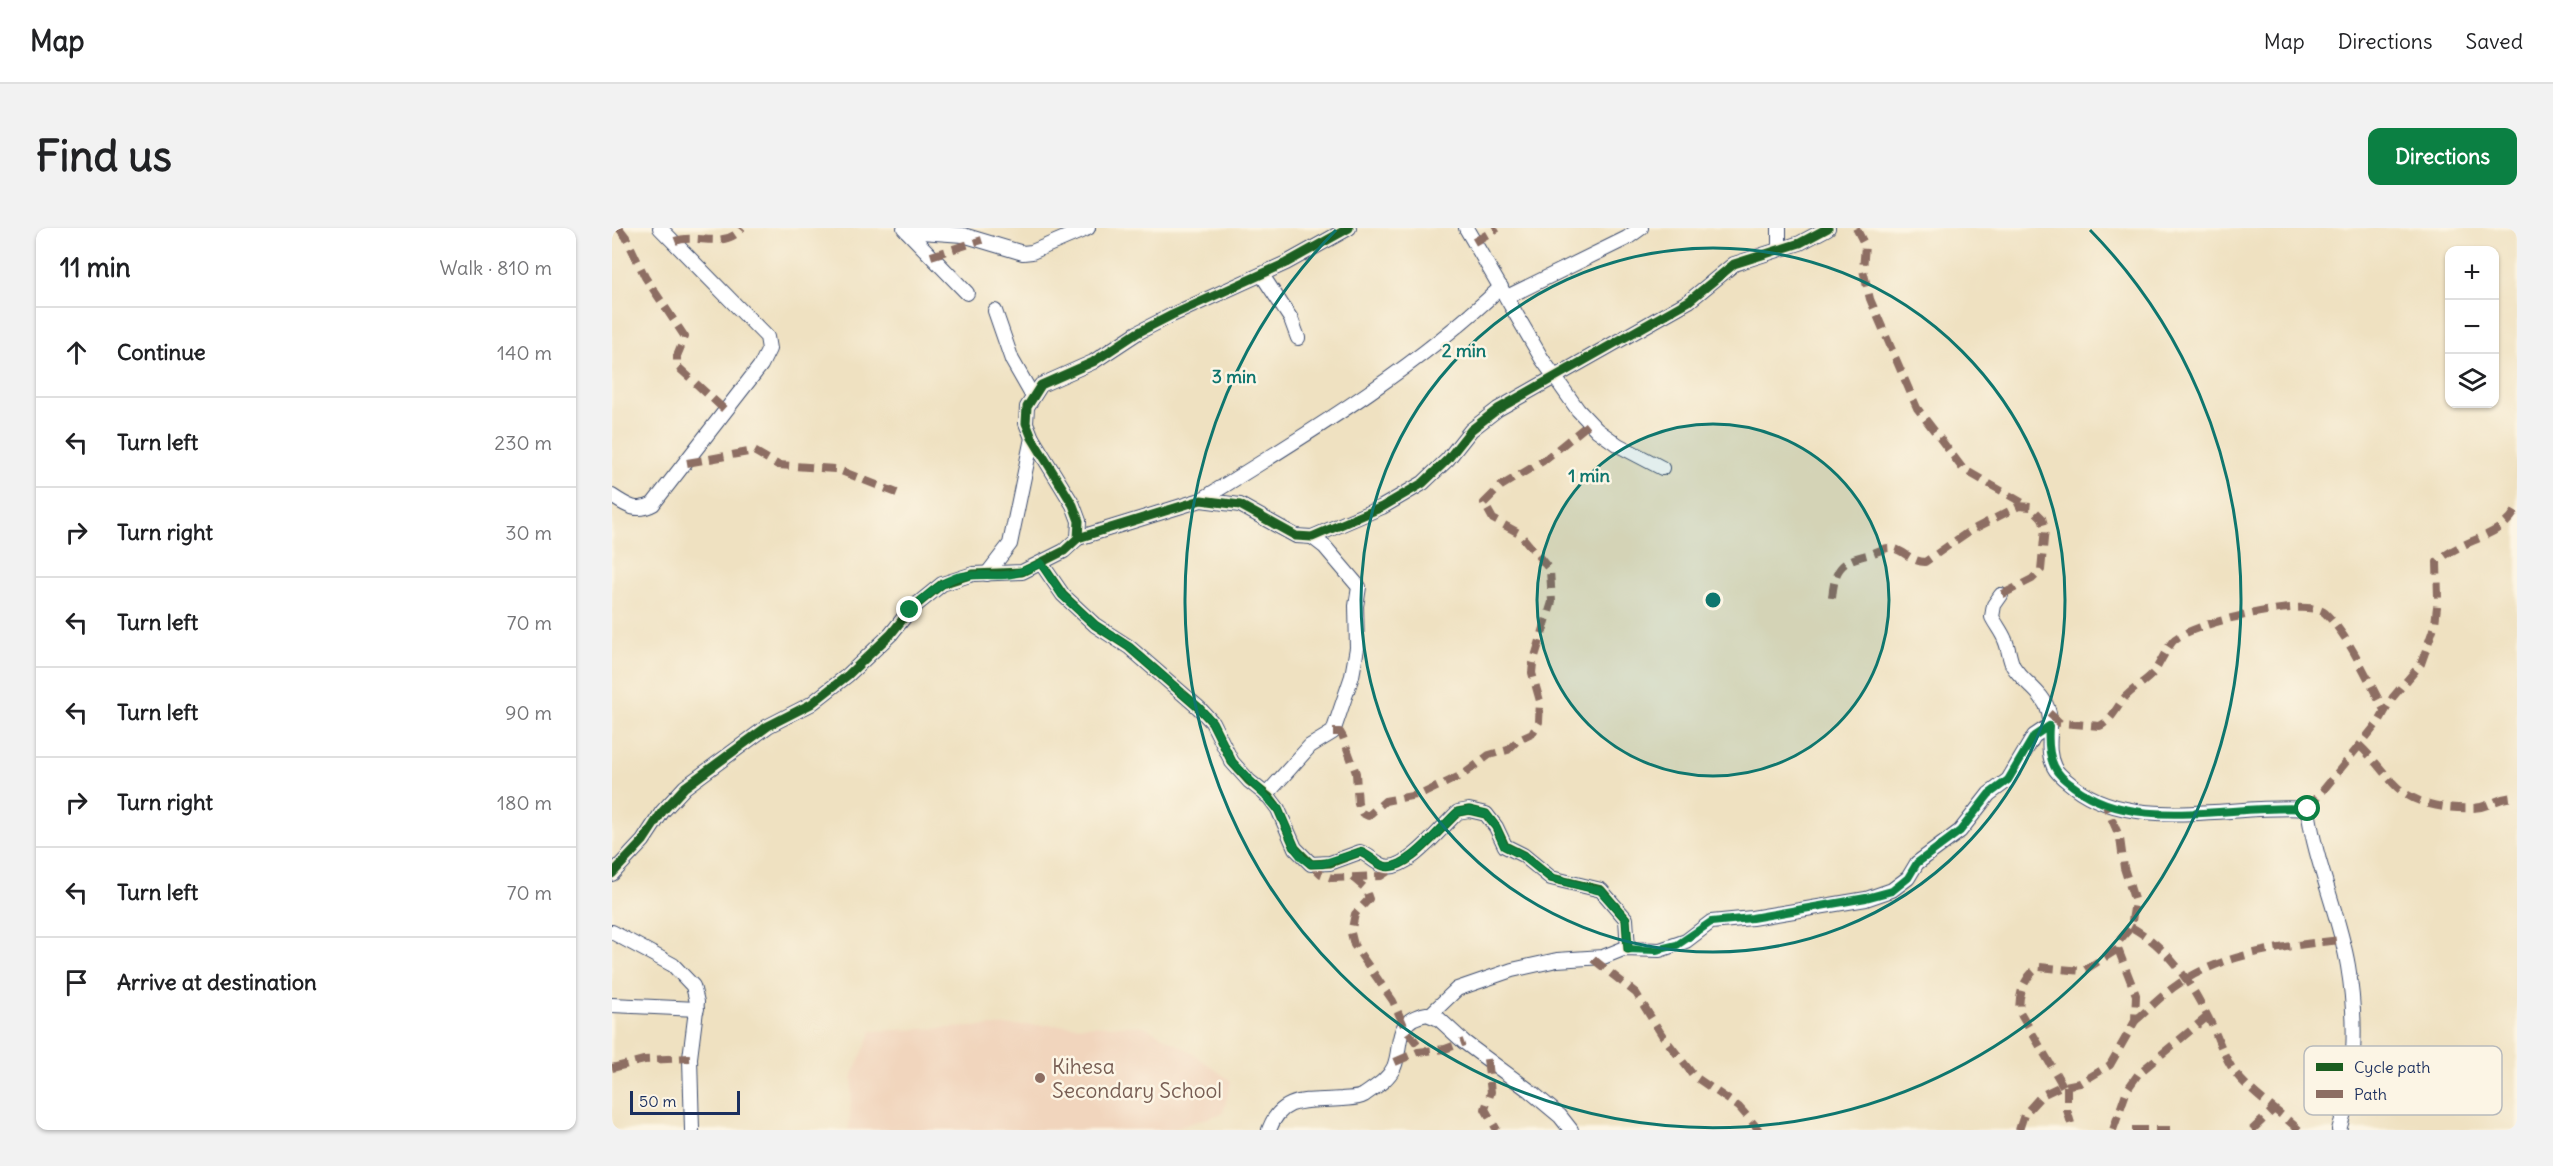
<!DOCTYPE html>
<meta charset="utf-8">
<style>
:root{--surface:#fff;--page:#f2f2f2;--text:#202124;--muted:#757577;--line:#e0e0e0;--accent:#0b8043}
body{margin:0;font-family:Delius,sans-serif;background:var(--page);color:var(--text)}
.controls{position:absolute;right:18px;top:18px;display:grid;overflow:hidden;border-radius:12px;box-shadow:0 2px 4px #0004}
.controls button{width:54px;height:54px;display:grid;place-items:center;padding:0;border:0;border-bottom:2px solid var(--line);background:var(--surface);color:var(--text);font:30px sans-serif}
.scale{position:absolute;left:18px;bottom:15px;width:110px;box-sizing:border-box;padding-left:6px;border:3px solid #1b2f5e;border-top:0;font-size:16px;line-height:21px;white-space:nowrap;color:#1b2f5e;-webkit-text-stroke:4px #fcf5e5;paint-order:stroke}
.stop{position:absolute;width:18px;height:18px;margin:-14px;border:4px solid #0b8043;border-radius:50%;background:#fff}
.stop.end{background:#0b8043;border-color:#fff;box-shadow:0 2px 6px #0008}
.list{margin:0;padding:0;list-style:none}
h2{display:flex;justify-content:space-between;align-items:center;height:78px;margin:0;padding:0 24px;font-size:26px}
h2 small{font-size:20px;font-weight:400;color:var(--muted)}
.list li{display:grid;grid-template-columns:39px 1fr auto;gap:18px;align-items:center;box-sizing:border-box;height:90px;padding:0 24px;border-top:2px solid var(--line)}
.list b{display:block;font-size:22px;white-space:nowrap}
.list em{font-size:20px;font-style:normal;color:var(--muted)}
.icon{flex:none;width:33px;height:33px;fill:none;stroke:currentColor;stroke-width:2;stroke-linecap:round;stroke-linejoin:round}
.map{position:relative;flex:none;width:1905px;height:902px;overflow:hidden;border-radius:12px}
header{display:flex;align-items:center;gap:36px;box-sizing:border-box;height:84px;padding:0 30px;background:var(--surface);border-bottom:2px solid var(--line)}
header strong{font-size:28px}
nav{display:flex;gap:33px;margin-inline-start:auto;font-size:21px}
.intro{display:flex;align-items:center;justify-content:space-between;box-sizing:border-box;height:144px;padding:0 36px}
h1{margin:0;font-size:42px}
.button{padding:15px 27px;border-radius:12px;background:var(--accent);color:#fff;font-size:21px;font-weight:700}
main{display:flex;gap:36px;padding:0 36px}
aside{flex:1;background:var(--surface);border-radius:12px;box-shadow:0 2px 4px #0004}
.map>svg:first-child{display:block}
.built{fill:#f1d5bd}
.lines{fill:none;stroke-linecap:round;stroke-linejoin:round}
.minor-casing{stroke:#3b4a6d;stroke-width:16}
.minor{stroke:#fff;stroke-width:14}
.quiet{stroke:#8d6e63;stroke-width:8;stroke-dasharray:15 8;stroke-linecap:butt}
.cycleway-casing{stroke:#fcf5e5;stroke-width:13}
.cycleway{stroke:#1b5e20;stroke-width:9}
.route{stroke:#0b8043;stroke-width:8}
.ring{fill:none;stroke:#0f766e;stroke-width:3}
.education-dot{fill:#8d6e63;stroke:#fcf5e5;stroke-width:2}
.labels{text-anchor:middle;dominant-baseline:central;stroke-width:5;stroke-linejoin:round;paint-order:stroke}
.education-label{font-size:21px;fill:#785e54;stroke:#fcf5e5;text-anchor:start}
.key{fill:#fcf5e5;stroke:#b8babc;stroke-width:1.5}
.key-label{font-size:16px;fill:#1b2f5e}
.centre{fill:#0f766e;stroke:#fcf5e5;stroke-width:3}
.ring-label{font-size:18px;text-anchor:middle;font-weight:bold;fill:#0f766e;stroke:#fcf5e5;stroke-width:5;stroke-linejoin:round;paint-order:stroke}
</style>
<header>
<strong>Map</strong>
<nav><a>Map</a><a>Directions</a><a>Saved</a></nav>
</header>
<div class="intro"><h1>Find us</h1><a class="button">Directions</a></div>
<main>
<aside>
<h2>11 min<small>Walk · 810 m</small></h2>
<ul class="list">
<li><svg class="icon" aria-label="ahead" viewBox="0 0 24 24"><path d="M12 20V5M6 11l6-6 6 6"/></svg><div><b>Continue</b></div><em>140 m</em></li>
<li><svg class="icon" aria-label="left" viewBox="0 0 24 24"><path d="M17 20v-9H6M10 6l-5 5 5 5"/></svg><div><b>Turn left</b></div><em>230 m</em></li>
<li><svg class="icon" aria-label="right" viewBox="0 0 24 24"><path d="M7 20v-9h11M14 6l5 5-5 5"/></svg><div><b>Turn right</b></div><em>30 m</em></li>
<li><svg class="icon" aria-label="left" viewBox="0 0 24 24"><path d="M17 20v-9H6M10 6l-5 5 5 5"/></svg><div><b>Turn left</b></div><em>70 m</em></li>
<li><svg class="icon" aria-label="left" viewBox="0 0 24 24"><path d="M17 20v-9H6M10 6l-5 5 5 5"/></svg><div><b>Turn left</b></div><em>90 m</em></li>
<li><svg class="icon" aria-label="right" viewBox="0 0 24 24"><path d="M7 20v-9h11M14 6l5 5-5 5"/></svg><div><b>Turn right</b></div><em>180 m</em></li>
<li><svg class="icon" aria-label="left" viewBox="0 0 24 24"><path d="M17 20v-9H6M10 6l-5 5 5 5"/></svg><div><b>Turn left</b></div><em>70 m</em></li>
<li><svg class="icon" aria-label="arrive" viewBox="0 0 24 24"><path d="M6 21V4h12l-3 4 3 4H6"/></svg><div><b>Arrive at destination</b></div></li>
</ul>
</aside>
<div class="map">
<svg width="1905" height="902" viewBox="0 0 1905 902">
<rect width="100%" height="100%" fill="#fcf5e5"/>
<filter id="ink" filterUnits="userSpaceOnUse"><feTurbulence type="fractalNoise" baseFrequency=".0167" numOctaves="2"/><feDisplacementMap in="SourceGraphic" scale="12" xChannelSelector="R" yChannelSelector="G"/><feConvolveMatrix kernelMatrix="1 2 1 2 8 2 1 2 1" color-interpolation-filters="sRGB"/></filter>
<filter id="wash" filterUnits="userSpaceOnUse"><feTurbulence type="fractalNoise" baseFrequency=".008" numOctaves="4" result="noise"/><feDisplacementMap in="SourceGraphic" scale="24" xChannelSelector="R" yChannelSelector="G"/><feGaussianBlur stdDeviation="1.35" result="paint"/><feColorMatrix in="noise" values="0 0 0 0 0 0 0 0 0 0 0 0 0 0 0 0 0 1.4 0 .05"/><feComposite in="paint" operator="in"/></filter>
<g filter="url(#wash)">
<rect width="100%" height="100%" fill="#efe1c1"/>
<path class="built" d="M410,797L532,798L579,824L619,853L611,885L558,902H237L241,847L260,803Z"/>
</g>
<g filter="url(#ink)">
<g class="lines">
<g class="minor-casing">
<g id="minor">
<path d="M292,0L355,65"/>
<path d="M854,0L930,131L966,182L985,202L1006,217L1050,240"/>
<path d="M1167,0V21"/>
<path d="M295,3L351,7L411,25L420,24L476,0"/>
<path d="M650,47L679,91L686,110"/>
<path d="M895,69L1015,10L1029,0"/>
<path d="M383,83L400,132L420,167"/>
<path d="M0,268C15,278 25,285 41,276L149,137L157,121L155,109L48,0"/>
<path d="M589,272C692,208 801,143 889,59"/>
<path d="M466,310L589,272L628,277L684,308L700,309L770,279L811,255L836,231L859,202L886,181L1077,73L1122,36L1188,15L1216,0"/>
<path d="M429,335L451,367L483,397L517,419L587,480L600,494L620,534L637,553L657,569L666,581L683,620L699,636L718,635L748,624C757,627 763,635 772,638C795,645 831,597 846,584L857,582L874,586L884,599L893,618L911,627L939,650L989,662L1014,691L1016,721"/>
<path d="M375,346L398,316L420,210"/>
<path d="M1389,367L1382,377L1380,389C1384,397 1390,404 1393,412C1397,421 1397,430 1401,438C1411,455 1432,464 1437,485C1441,503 1433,520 1442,539C1446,547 1454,552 1461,558C1522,606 1624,575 1696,581C1703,635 1727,685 1736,738C1745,791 1744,850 1727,902"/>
<path d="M654,567L698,518L721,504L740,448L745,420L744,378L747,359L713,319L700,309"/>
<path d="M0,646L31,613L50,584L73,559L156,498L199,476L236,447L279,406L298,382L330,356L361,346L410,344L452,323L466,310L467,293L461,277L420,210L414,195L415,179L429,157L481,134L525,105L560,87L674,35L737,0"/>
<path d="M0,704L61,737L81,758L85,774L78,830L80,902"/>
<path d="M0,777L85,781"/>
<path d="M819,786L845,761L900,742L945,732L991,729L1011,721L1048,722L1074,713L1099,694L1140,690L1254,671L1280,662L1296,650L1305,635L1348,603L1377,566L1396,552L1422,508L1437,498"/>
<path d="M657,902C670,866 697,874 730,871C737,870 745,871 752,867C763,859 776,852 782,839C791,818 780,792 815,786L827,791L852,814L918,863L948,888L959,902"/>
</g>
</g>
<use href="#minor" class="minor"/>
<g class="quiet">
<path d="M7,0L14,9L33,49L73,109L65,128V138L115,184"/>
<path d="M1244,0L1253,17L1251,42L1258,71L1305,180L1351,241L1416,278"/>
<path d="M63,13C84,5 113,22 130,0"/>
<path d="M862,14L886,0"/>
<path d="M319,28L370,12"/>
<path d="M75,235L142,223L166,237L224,241L285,265"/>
<path d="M1220,370C1223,339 1229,333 1259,326C1265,324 1272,320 1277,320C1290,320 1299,334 1313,334L1356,304L1407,278L1419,279L1430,290L1433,300L1429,342L1420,351L1389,367"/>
<path d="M1437,485L1448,495L1488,498C1501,491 1505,478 1514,468C1523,459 1534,453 1542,444C1549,434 1553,423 1561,413C1576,396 1695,368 1713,385C1737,408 1756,452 1772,482"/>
<path d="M721,504H728L731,509L744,545L746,576L750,585L756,588L773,573L810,566L852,546L877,527L896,522L905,513L920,506L927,494L928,473L920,445L921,435L940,374L938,342L907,305L881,291L872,275L889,258L931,233L978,195"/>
<path d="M1747,517C1760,529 1769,542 1781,555C1801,577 1832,581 1861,580C1878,580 1883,569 1905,569"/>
<path d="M1696,581L1768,492L1781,469L1809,436L1823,396L1826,370L1825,334C1848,311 1891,310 1905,280"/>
<path d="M699,636L709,646L720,650L769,648L784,638"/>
<path d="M740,649L753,660L757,671L743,686L739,705L742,717L781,773L793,800L806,817L814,823"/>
<path d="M1519,699C1559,721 1580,757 1600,797C1607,813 1612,828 1622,843C1639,866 1666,882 1687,902"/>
<path d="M981,731L1024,765L1050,807L1082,848L1127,879L1147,902"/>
<path d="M1523,793C1537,781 1550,767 1565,757C1611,725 1674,718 1728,712"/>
<path d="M875,831L879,864L873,881L885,902"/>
<path d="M783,834L806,824L833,821L852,814"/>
<path d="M0,840L32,832L78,830"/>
<path d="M1451,858L1408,784C1405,768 1413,747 1427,739L1471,743L1506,721"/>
<path d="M1455,858V882L1461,902"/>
<path d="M1407,902L1412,887L1430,867L1447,859L1468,855L1498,837L1523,793L1524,767L1506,721L1507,713L1519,699L1523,674L1512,640L1508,610L1494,578"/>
<path d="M1501,902L1515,862L1527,845L1595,789"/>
<path d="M1520,902H1558"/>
<path d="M1640,902L1663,880"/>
</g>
<g class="cycleway-casing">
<g id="cycleway">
<path d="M466,310L589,272L628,277L684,308L700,309L770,279L811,255L836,231L859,202L886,181L1077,73L1122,36L1188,15L1216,0"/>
<path d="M429,335L451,367L483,397L517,419L587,480L600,494L620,534L637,553L657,569L666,581L683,620L699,636L718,635L748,624C757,627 763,635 772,638C795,645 831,597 846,584L857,582L874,586L884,599L893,618L911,627L939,650L989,662L1014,691L1016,721"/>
<path d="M0,646L31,613L50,584L73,559L156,498L199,476L236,447L279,406L298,382L330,356L361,346L410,344L452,323L466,310L467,293L461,277L420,210L414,195L415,179L429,157L481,134L525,105L560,87L674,35L737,0"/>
</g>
</g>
<use href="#cycleway" class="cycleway"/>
</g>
</g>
<g class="lines" filter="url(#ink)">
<path class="route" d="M298,382C313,370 327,355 345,349C362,345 376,348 393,347C406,346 417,341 429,335L450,367L483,397L517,419L587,480L600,494L620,534L666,581L683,620L690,630L699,636H710L748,624C757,627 763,635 772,638C795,645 830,597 846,584L857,582L874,586L884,599L892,618L910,627L939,650L989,663L1014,691L1016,721L1044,722L1065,717L1099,694L1140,690L1254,670L1280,663L1296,650L1305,635L1348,603L1377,566L1396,552L1422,508L1437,498C1436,511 1436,525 1442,538C1446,547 1453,552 1461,558C1523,607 1622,575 1696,581"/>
</g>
<circle cx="1101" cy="372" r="176" fill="#0f766e" fill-opacity=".12"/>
<g class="ring">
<circle cx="1101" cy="372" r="176"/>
<circle cx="1101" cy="372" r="352"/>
<path d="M1478 2A528 528 0 1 1 724 2"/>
</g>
<circle class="education-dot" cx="428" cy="850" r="6"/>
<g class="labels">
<g class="education-label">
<text x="440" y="838">Kihesa<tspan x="440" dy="24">Secondary School</tspan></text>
</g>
</g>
<rect x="1692" y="818" width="198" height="69" rx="9" class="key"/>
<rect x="1704" y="835" width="27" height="8" fill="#1b5e20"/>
<rect x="1704" y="862" width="27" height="8" fill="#8d6e63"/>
<g class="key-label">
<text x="1742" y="845">Cycle path</text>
<text x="1742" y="872">Path</text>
</g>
<circle cx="1101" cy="372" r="9" class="centre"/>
<g class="ring-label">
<text x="852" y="129">2 min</text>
<text x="622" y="155">3 min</text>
<text x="977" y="254">1 min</text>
</g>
</svg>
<div class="controls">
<button>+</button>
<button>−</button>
<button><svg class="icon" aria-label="layers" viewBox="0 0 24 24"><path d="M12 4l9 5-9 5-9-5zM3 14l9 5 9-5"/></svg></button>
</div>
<div class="scale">50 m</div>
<div class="stop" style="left:1696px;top:581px"></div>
<div class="stop end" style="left:298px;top:382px"></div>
</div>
</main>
